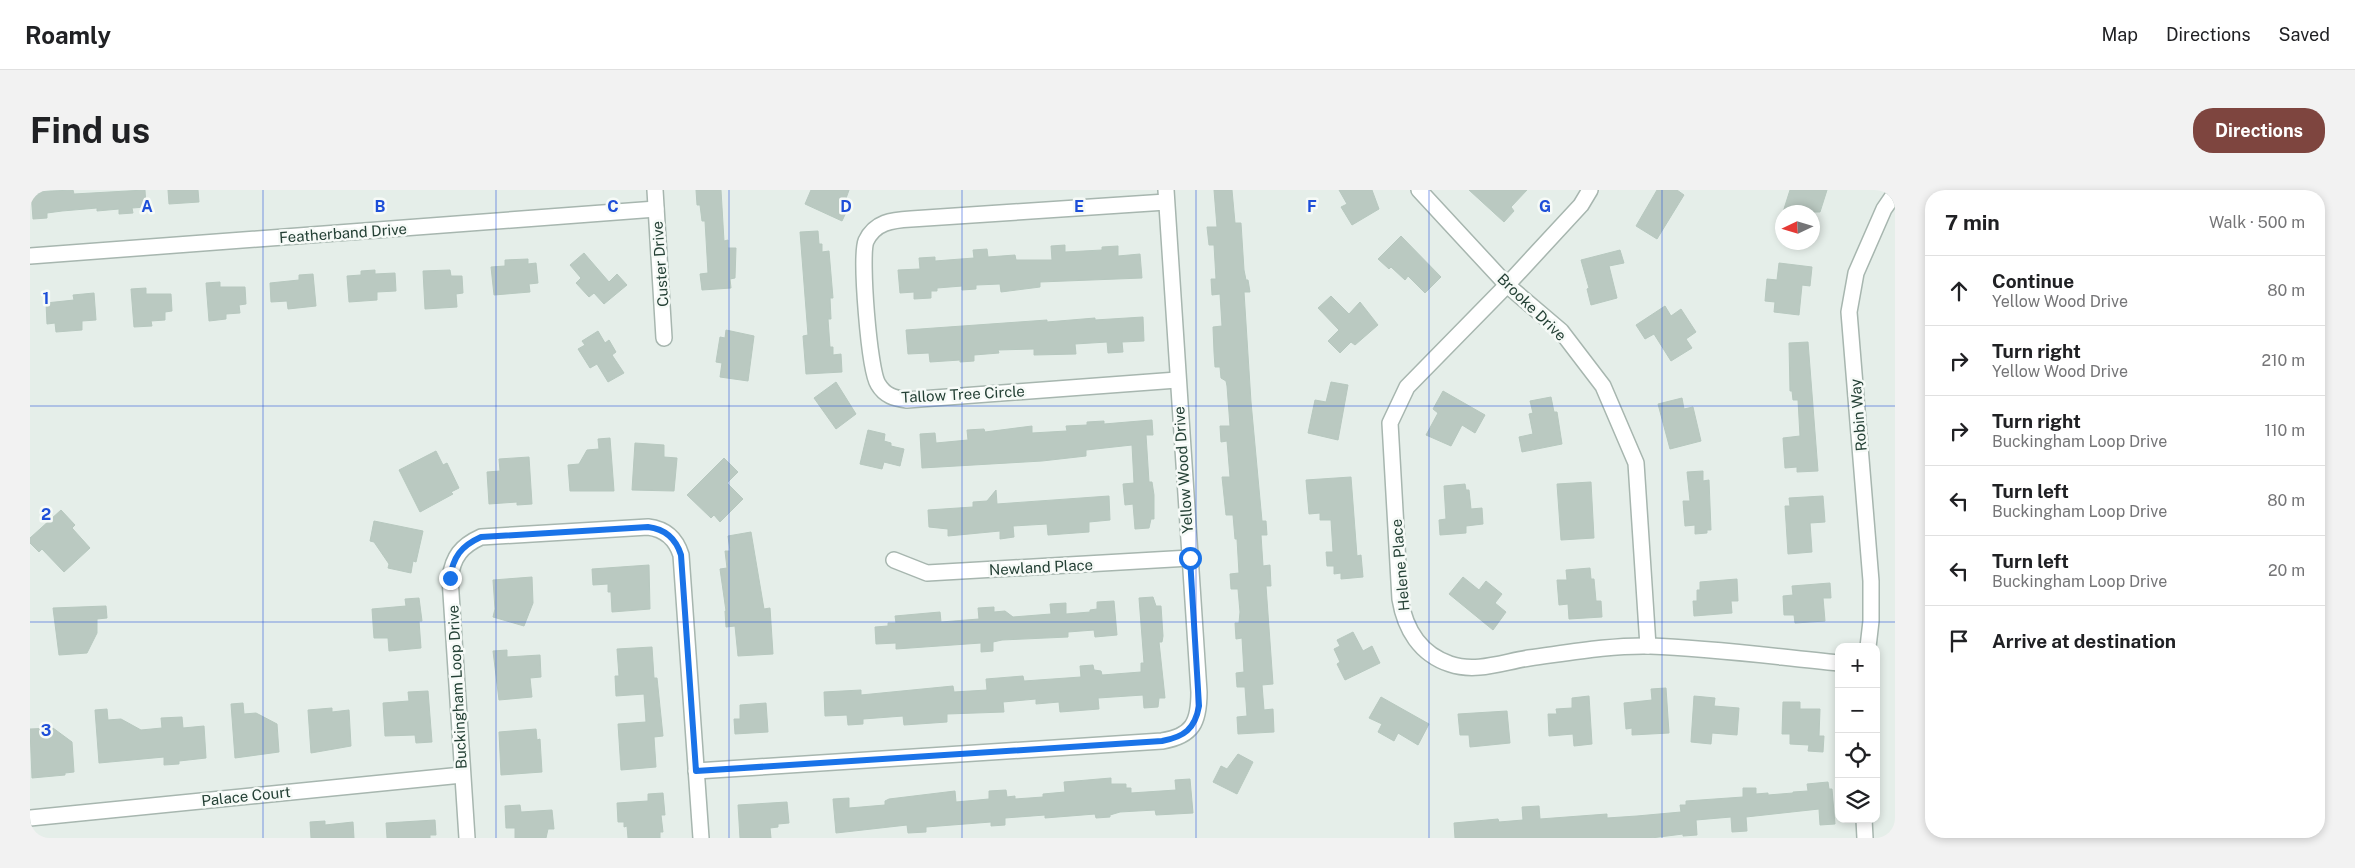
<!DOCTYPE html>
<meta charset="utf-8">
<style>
:root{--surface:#fff;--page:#f2f2f2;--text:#202124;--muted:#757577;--line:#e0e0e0;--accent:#7e453f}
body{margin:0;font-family:"Public Sans",sans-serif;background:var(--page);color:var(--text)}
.controls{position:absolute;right:15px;bottom:15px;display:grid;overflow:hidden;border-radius:10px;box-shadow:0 2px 8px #0003}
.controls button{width:45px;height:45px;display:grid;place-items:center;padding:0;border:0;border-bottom:1px solid var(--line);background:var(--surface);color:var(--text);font:25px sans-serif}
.compass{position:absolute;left:1745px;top:15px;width:45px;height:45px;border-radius:50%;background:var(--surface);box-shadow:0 2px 8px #0003;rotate:266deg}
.stop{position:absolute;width:15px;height:15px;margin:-11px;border:4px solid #1a73e8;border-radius:50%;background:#fff}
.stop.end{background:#1a73e8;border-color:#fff;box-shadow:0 1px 5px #0008}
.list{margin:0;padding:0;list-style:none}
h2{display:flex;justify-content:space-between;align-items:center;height:65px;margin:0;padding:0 20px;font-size:21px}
h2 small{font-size:16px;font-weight:400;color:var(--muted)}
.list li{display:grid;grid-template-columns:32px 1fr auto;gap:15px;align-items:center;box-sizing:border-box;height:70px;padding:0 20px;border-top:1px solid var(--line)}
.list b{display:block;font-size:19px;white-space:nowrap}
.list p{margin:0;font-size:16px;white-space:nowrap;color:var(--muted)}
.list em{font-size:16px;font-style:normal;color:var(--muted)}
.icon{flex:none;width:28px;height:28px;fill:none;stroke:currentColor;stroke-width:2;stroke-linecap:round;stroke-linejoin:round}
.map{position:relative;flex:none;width:1865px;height:648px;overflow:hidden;border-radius:20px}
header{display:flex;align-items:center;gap:30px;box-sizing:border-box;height:70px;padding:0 25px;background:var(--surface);border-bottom:1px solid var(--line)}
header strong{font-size:24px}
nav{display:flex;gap:28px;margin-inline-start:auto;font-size:18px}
.intro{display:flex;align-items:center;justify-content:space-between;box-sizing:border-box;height:120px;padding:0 30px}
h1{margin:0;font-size:35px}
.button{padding:12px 22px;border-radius:20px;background:var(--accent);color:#fff;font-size:18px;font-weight:700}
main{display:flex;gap:30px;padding:0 30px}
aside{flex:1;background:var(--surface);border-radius:20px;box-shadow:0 2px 8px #0003}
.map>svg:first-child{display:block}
.building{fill:#bac9c1;stroke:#b7c8bf}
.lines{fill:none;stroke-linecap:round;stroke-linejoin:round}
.street-casing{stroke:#a7b6af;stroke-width:18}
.street{stroke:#fff;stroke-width:15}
.route{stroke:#1a73e8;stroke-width:6}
.grid{fill:none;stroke:#1d4ed8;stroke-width:1;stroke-opacity:0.55}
.labels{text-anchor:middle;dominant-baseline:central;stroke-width:5;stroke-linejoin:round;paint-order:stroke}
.street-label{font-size:15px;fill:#244035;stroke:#f6faf7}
.grid-label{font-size:16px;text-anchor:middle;font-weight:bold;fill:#1d4ed8;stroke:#f6faf7;stroke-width:5;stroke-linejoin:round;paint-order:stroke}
</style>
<header>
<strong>Roamly</strong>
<nav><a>Map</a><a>Directions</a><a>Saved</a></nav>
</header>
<div class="intro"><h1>Find us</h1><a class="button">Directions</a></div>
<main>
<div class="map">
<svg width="1865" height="648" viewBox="0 0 1865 648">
<rect width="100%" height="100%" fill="#e5eee9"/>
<g class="building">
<path d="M43,0L44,4L115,0L116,17L102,18L103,23L89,24V19L67,21V18L32,21L17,23V28L3,29L1,2Z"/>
<path d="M138,0H168L169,12L139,14Z"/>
<path d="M666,0H691L694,51L698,50V58H706L705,88L700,89L701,98L672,100L670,84L678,83L675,31H672L670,15H667Z"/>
<path d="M781,0H819L814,14L819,16L812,31L775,14Z"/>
<path d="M1184,0H1202L1205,33H1211L1214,80L1216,90H1218L1220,102H1214L1221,212L1232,331H1236L1237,345H1231L1233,376L1240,375L1241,396H1236L1243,494L1232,495L1234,520L1243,519L1244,542L1208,544L1207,527L1217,526L1215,497H1207L1206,483L1214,482L1212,448L1206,449L1205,433H1209L1210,422L1208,399H1201L1200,384L1209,383L1207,349H1205L1203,325H1196L1192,287H1200L1197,251L1191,252L1190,236H1200L1197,196L1196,191L1191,188L1190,177H1185L1184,162L1183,137L1192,136L1190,104L1182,105L1181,89H1186L1184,55H1179L1177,37H1187Z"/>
<path d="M1309,0H1342L1349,19L1322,35L1311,17L1317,14Z"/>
<path d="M1439,0H1497L1481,17L1484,21L1474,32Z"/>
<path d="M1627,0H1647L1654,5L1627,49L1606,36Z"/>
<path d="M1760,0H1797L1790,22H1753Z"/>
<path d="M788,41L789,54H792V62L799,61L803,108H800L801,129H798L800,157H803V165L811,164L812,182L776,184L773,146L778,145L770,42Z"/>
<path d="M1371,46L1411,87L1395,103L1378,86L1375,90L1361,77L1359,79L1348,69Z"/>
<path d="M1035,55V62L1072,60V57L1088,56V66L1110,64L1112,88L1010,92V97L971,102L970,94L946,95V99L932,100V96L907,98V101H901V108L884,109V102L870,103L868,80L890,79L889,68L905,67V71L944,68L943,60L957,59L958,67L985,65L986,70H1022L1021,56Z"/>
<path d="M1590,60L1594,73L1579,76L1587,108L1561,115L1557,99L1559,98L1551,70Z"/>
<path d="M554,63L579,92L587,84L597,95L574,114L564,103L559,107L546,93L551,88L540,75Z"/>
<path d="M498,69V74L506,73L508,93L499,94L500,102L464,105L461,77L475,76V70Z"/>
<path d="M1749,73L1782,77L1780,96L1772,95L1769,125L1744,122L1745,112L1735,111L1737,89L1747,90Z"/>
<path d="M345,80V84L365,83L366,101L347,102V110L319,112L317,86L331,85V81Z"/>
<path d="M420,80L421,86H432L433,103L426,104L427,117L395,119L393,81Z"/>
<path d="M283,84L286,116L258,119L257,111L241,112L240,93L269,90V85Z"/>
<path d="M190,92V97H215L216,114L209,115L210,123L196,124V129L179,131L176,93Z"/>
<path d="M116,98V104H141L142,121L135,122V130L121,131L122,136L104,137L101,99Z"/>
<path d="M64,103L66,130L52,131V140L26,142L25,133L17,134L16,113L44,110L43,105Z"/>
<path d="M1301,106L1319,124L1330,112L1348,135L1325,155L1321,152L1310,163L1298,151L1309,140L1288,118Z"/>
<path d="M1635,116L1641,126L1651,119L1666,142L1656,149L1662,158L1641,171L1624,144L1615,149L1606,135Z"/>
<path d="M1113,127L1114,151L1092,152L1093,162L1078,163L1077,152L1045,154L1046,164L1004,165V159L968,160L969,163L944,165V171L930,172V170L900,172L899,163L878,164L876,140L1017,130V132L1065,128V130Z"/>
<path d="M696,140L724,146L718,191L690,187L692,173L686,172L690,147L695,148Z"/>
<path d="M568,141L575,153L579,150L586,162L582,165L594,183L578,192L567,174L560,178L548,159L555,155L552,151Z"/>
<path d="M1778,152L1788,281L1767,282V277L1755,278L1753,248L1770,246L1768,210H1763L1762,201H1760L1759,153Z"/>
<path d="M806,192L826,224L806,239L784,208Z"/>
<path d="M1301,192L1318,195L1308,250L1278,243L1285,210L1296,212Z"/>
<path d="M1413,201L1455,225L1445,243L1432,235L1421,256L1396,245L1408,223L1403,219Z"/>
<path d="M1521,207L1524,222H1527L1532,254L1492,262L1489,247L1503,244L1499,224L1503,223L1500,211Z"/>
<path d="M1652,208L1654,219L1663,217L1671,251L1640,259L1628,214Z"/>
<path d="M1122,230L1123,245H1116L1119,292H1122L1124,305V329H1121L1119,338L1105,339L1103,314L1095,315L1093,294L1104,293L1102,255L1056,260V266L1012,271L892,278L890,244L905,243L906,253L938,250L937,240L954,239L955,242L1002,236V243L1037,241L1036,236L1057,235V232L1074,231V234Z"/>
<path d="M838,240L855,244L854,251L861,253V256L874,259L870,276L854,272L852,279L830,274Z"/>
<path d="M580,248L584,301H540L538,275L549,274L557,260L569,259L568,249Z"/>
<path d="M605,253L634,255V267L647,268L644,301L602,300Z"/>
<path d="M406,261L413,275L417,273L429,298L421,302L423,304L390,322L369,280Z"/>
<path d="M499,267L502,314L487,315V312L459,314L457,282L470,281L469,269Z"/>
<path d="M694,268L708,282L697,293L713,309L690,332L684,325L681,328L657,305Z"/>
<path d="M1673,281V291L1679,290L1681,340H1677V343L1665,344V335L1655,336L1653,311H1660L1657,282Z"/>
<path d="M1321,287L1327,366L1331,365L1333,387L1311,389V383L1304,384V376H1297L1296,362H1303L1301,330H1290V323L1279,324L1276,290Z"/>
<path d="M1561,292L1564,348L1531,350L1527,294Z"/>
<path d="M1435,294L1436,300H1439L1441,319L1452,318L1453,334L1436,336V343L1410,345L1409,330L1416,329L1414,296Z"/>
<path d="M966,300L967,314L1079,306L1080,330L1059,332V342L1018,345L1017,334L983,336L984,347L970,349V341L918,346V339L899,337L898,320L943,317V312L957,311Z"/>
<path d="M1793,306L1795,332L1780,333L1782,362L1758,364L1755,316H1760L1759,308Z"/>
<path d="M31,320L45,335L42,338L60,358L34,382L12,359L9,362L0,353V348Z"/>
<path d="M344,331L393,341L386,372L383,371L381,383L358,378L359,374L344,352L340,351Z"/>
<path d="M721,342L734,419L740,418L743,464L708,466L705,436L696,437L695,421H696L690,379L697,378L695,361H700L698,346Z"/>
<path d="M619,375L620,419L582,422L581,402H578V394L563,395L562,379Z"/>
<path d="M1560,378L1561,389H1564L1566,411H1571L1572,427L1539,429L1538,414L1529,415L1527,390H1537L1536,380Z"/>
<path d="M502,387L503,413L494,436L463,427L465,419L463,390Z"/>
<path d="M1433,387L1449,400L1456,391L1472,404L1465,413L1476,422L1463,440L1419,404Z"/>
<path d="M1707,389L1708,411H1701L1702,423L1664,426L1663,411H1667V400H1670V392Z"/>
<path d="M1800,393L1801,408H1793L1795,431L1765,433L1764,425H1754L1753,406L1763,405L1762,396Z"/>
<path d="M1123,407L1126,416H1131L1133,446L1132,452H1129L1135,508H1129L1128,517L1114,518L1113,505L1068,508L1069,519L1030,522L1029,512L1006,514V509L973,512L974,522L917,524V532L874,535L873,526L833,529V534L818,535L817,525L795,526L794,502L831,500V505L923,496L924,502L957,500L956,489L993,486L994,491L1051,487L1050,476L1063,475L1064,480L1071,481L1072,485L1111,482V473H1114L1109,408Z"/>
<path d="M389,408L392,431H389L391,458L359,461L358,448H344L342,419L376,416L375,409Z"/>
<path d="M1084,411L1087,445L1065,447L1064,440L1038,442V447L972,450L963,452V461L951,462V453L866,459V453L846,454L845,437L858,436V433H866L865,426L910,422L911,432L949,429L948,418L964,417V422L975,421L983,427L1021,424L1020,414L1036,413V424L1060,422V420L1067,419V412Z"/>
<path d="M76,416L77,428L67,429V443L57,463L29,465L23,418Z"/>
<path d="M1323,442L1333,461L1342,456L1350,473L1315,490L1307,474L1310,472L1304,459L1310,456L1307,450Z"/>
<path d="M622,457L624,488H627L633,546L624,547L626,577L591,580L588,534L616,532L614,504L586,506L585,486H589L587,459Z"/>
<path d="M477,460V467L510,465L511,487L500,488L502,507L469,510L463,461Z"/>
<path d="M1636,498L1639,543L1602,545V538L1596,539L1594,513L1622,510L1621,499Z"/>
<path d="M398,501L402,552L386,553L385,545L355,546L353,513L379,511L378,502Z"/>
<path d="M1559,506L1562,554L1544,556L1543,544L1519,546L1518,524H1527L1526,519L1542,518V508Z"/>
<path d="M1664,506L1685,508L1684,516L1709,518L1707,545L1682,543L1681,554L1661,552Z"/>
<path d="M1351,507L1399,534L1388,555L1368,543L1364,551L1348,542L1352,534L1339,528Z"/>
<path d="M1753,512H1770V519H1790L1789,546H1794L1793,562L1778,561L1779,555L1760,554V544H1752Z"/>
<path d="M213,513L214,524L226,523L247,534L249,562L205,568L201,514Z"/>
<path d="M736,513L738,542L705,544L704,529H710V515Z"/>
<path d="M302,518V522L319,520L321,556L281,563L278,520Z"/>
<path d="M77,519L78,530L91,529L111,540L132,538L131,528L152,527L153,538L174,536L176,568L149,571V574L134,575V567L69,573L65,520Z"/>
<path d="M1477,521L1480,553L1440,557L1439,545H1430L1428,524Z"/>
<path d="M23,538L42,552L44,582L35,583V585L2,588L0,539Z"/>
<path d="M506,539L507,550L510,549L512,582L471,585L469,542Z"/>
<path d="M1208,564L1223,572L1207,604L1183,592L1191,576L1197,579Z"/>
<path d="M1081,588V594H1096V598H1101V603L1146,600L1145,590L1160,589L1163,623L1126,625L1125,620L1090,622L1080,625V627L1066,628L1065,624L1015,628V625L975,628V635L961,636V632L896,637V642L878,643L877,635L806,643L803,609L819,608V618L855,615V611L859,609L925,601L926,612L959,609V601L976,600L977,607L985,606V609L1013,607V604L1035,602L1034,592Z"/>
<path d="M1798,592L1799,599H1802L1805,634L1790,635L1789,619L1716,627L1717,641L1702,642L1701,627L1666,630L1667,645L1653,646V644L1621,648H1425L1424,633L1468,629L1469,632L1493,630L1492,617L1509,616L1510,629L1577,624V628L1607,626L1651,622L1650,615H1656V611L1713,607V598H1726V604L1738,603V605L1763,603V602L1778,601L1777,594Z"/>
<path d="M633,603L635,625H631L633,642H630V648H598L597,636L594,637V632H588L587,613L618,611V604Z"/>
<path d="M757,612L759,633L748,634V637L740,638L741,648H710L708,615Z"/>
<path d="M490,615L491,622L522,620L524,639H518L516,648H485V638H476L475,616Z"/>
<path d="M405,630L406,645H400V648H357L356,633Z"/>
<path d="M295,631V635L323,632L324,648H281L280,632Z"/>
</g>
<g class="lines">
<g class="street-casing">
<g id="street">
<path d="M625,0L634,148"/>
<path d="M1389,0L1477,95L1531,141L1573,196L1606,273L1618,456"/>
<path d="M1560,0L1551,15L1477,95L1377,197L1360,233L1370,409C1375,439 1390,464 1420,474C1446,483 1473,472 1499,468C1537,463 1581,455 1620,456C1683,458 1746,467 1809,473"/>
<path d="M1136,12L881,29C862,30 845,32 836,51C830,66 839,180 848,194C855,206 864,208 877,210L1147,190"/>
<path d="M0,66L626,19"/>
<path d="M864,370L897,383L1160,368"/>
<path d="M1838,457L1841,431V391L1819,122L1826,83L1854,19L1865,3"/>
<path d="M666,581L1132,551C1163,546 1169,532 1169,502L1136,0"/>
<path d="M0,628L432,585"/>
<path d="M1834,629L1835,648"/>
<path d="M437,648L420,388C423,367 431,356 451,347L618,337C635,339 646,349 651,365L671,648"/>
</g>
</g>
<use href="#street" class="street"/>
</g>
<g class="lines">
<path class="route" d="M420,388C423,367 431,356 451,347L618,337C635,339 646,349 651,365L666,581L1132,551C1154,547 1165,539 1169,516L1160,368"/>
</g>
<path class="grid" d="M233,0V648M466,0V648M699,0V648M932,0V648M1166,0V648M1399,0V648M1632,0V648M0,216H1865M0,432H1865"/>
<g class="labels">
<g class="street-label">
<text transform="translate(313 43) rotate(-4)">Featherband Drive</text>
<text transform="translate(630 74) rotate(-94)">Custer Drive</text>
<text transform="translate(1502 117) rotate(44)">Brooke Drive</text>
<text transform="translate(933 204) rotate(-3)">Tallow Tree Circle</text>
<text transform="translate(1828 225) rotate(-95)">Robin Way</text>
<text transform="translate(1153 280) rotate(-94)">Yellow Wood Drive</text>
<text transform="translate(1370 375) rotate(-95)">Helene Place</text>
<text transform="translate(1011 377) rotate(-3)">Newland Place</text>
<text transform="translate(427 497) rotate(-93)">Buckingham Loop Drive</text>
<text transform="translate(216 606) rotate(-6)">Palace Court</text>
</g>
</g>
<g class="grid-label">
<text x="117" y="22">A</text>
<text x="350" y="22">B</text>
<text x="583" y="22">C</text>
<text x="816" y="22">D</text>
<text x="1049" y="22">E</text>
<text x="1282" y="22">F</text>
<text x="1515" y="22">G</text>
<text x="16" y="114">1</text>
<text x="16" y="330">2</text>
<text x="16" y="546">3</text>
</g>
</svg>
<div class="controls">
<button>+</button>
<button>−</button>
<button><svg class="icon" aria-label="locate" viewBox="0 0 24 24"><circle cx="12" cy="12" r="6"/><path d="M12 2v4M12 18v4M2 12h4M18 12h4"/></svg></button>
<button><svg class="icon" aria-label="layers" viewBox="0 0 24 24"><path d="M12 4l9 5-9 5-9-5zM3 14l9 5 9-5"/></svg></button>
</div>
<svg class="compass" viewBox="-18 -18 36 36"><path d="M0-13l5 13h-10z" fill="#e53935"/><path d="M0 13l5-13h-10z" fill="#757577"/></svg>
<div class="stop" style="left:1160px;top:368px"></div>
<div class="stop end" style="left:420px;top:388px"></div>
</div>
<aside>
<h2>7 min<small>Walk · 500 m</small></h2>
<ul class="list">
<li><svg class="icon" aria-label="ahead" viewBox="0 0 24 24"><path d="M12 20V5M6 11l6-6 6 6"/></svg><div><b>Continue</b><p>Yellow Wood Drive</p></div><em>80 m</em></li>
<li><svg class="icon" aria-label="right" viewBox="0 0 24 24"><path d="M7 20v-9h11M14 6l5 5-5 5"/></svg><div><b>Turn right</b><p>Yellow Wood Drive</p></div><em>210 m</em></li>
<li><svg class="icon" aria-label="right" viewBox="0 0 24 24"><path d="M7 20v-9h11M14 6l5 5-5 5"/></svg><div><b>Turn right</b><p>Buckingham Loop Drive</p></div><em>110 m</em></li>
<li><svg class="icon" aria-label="left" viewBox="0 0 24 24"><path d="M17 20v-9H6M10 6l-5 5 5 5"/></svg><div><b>Turn left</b><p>Buckingham Loop Drive</p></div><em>80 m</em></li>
<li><svg class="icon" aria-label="left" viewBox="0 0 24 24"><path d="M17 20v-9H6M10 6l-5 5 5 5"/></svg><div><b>Turn left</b><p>Buckingham Loop Drive</p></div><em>20 m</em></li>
<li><svg class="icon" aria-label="arrive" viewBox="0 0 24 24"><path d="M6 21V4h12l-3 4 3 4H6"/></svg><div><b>Arrive at destination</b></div></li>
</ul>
</aside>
</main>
